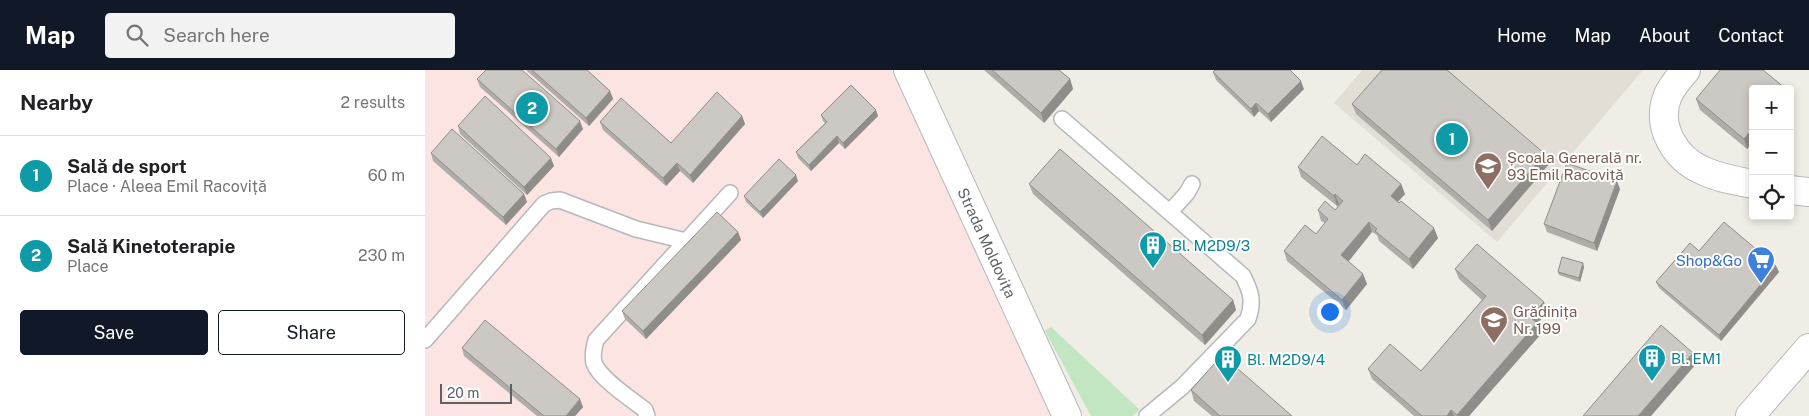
<!DOCTYPE html>
<meta charset="utf-8">
<style>
:root{--surface:#fff;--page:#f2f2f2;--text:#202124;--muted:#757577;--line:#e0e0e0;--accent:#111827}
body{margin:0;font-family:"Public Sans",sans-serif;background:var(--page);color:var(--text)}
.controls{position:absolute;right:15px;top:15px;display:grid;overflow:hidden;border-radius:5px;box-shadow:0 2px 8px #0003}
.controls button{width:45px;height:45px;display:grid;place-items:center;padding:0;border:0;border-bottom:1px solid var(--line);background:var(--surface);color:var(--text);font:25px sans-serif}
.scale{position:absolute;left:15px;bottom:12px;width:72px;box-sizing:border-box;padding-left:5px;border:2px solid #5d6165;border-top:0;font-size:14px;line-height:18px;white-space:nowrap;color:#5d6165;-webkit-text-stroke:4px #fff;paint-order:stroke}
.you{position:absolute;left:904px;top:241px;width:18px;height:18px;margin:-12px;border:4px solid #fff;border-radius:50%;background:#1a73e8;box-shadow:0 0 0 8px #1a73e833}
.badge{display:grid;place-items:center;width:32px;height:32px;border-radius:50%;background:var(--accent);color:#fff;font-size:16px;font-weight:700}
.pin{position:absolute;translate:-50% -50%;border:2px solid #fff;box-shadow:0 1px 5px #0006}
.list{margin:0;padding:0;list-style:none}
h2{display:flex;justify-content:space-between;align-items:center;height:65px;margin:0;padding:0 20px;font-size:21px}
h2 small{font-size:16px;font-weight:400;color:var(--muted)}
.list li{display:grid;grid-template-columns:32px 1fr auto;gap:15px;align-items:center;box-sizing:border-box;height:80px;padding:0 20px;border-top:1px solid var(--line)}
.list b{display:block;font-size:19px;white-space:nowrap}
.list p{margin:0;font-size:16px;white-space:nowrap;color:var(--muted)}
.list em{font-size:16px;font-style:normal;color:var(--muted)}
.actions{display:flex;gap:10px;padding:15px 20px}
.actions a{flex:1;padding:11px 0;border:1px solid var(--accent);border-radius:5px;text-align:center;font-size:18px;color:var(--accent)}
.actions .main{background:var(--accent);color:#fff}
.icon{flex:none;width:28px;height:28px;fill:none;stroke:currentColor;stroke-width:2;stroke-linecap:round;stroke-linejoin:round}
.map{position:relative;flex:none;width:1384px;height:346px;overflow:hidden}
header{display:flex;align-items:center;gap:30px;box-sizing:border-box;height:70px;padding:0 25px;background:var(--accent);color:#fff}
header strong{font-size:24px}
nav{display:flex;gap:28px;margin-inline-start:auto;font-size:18px}
.search{width:350px;height:45px;background:var(--page);display:flex;align-items:center;gap:12px;box-sizing:border-box;padding:0 18px;border-radius:5px;color:var(--muted);font-size:19px}
main{display:flex}
aside{flex:1;background:var(--surface)}
.map>svg:first-child{display:block}
.education{fill:#e2ded6}
.medical{fill:#fbe4e2}
.green{fill:#c3e6c2}
.lines{fill:none;stroke-linecap:round;stroke-linejoin:round}
.lane-casing{stroke:#b5b8bc;stroke-width:18}
.street-casing{stroke:#b5b8bc;stroke-width:30}
.secondary-casing{stroke:#b6babf;stroke-width:30}
.lane{stroke:#fff;stroke-width:15}
.street{stroke:#fff;stroke-width:28}
.secondary{stroke:#fff;stroke-width:28}
.wall{fill:#afada9}
.shaded-wall{fill:#8f8d89}
.building{fill:#ccc9c4;stroke:#8f8d89}
.labels{text-anchor:middle;dominant-baseline:central;stroke-width:4;stroke-linejoin:round;paint-order:stroke}
.education-label{font-size:15px;fill:#785e54;stroke:#fff;text-anchor:start}
.street-label{font-size:15px;fill:#5d6165;stroke:#fff}
.culture-label{font-size:15px;fill:#0d838f;stroke:#fff;text-anchor:start}
.shop-label{font-size:15px;fill:#366cbe;stroke:#fff;text-anchor:end}
</style>
<header>
<strong>Map</strong>
<div class="search"><svg class="icon" aria-label="search" viewBox="0 0 24 24"><circle cx="10" cy="10" r="6"/><path d="M15 15l6 6"/></svg>Search here</div>
<nav><a>Home</a><a>Map</a><a>About</a><a>Contact</a></nav>
</header>
<main>
<aside>
<h2>Nearby<small>2 results</small></h2>
<ul class="list">
<li><span class="badge" style="background:#0f9aa8">1</span><div><b>Sală de sport</b><p>Place · Aleea Emil Racoviță</p></div><em>60 m</em></li>
<li><span class="badge" style="background:#0f9aa8">2</span><div><b>Sală Kinetoterapie</b><p>Place</p></div><em>230 m</em></li>
</ul>
<div class="actions"><a class="main">Save</a><a>Share</a></div>
</aside>
<div class="map">
<svg width="1384" height="346" viewBox="0 0 1384 346">
<rect width="100%" height="100%" fill="#efede5"/>
<path class="education" d="M937,0H1218L1072,172L909,33Z"/>
<path class="medical" d="M0,0H461L478,15L629,346H0Z"/>
<path class="green" d="M626,257L715,340L707,346H666L620,261Z"/>
<g class="lines">
<g class="lane-casing">
<g id="lane">
<path d="M637,49L818,206C826,222 829,231 823,249L757,317L722,346"/>
<path d="M745,142L762,123L767,114"/>
<path d="M0,270L119,134L126,131L135,130L211,159L261,171"/>
<path d="M222,346L220,340C206,329 175,309 169,293C167,285 169,277 171,270L305,123"/>
</g>
</g>
<g class="street-casing">
<g id="street">
<path id="s1" d="M483,0L642,346"/>
<path d="M1261,0C1254,8 1247,16 1243,25C1230,56 1250,89 1279,101C1294,108 1311,111 1328,114"/>
<path d="M1365,120L1384,122"/>
</g>
</g>
<g class="secondary-casing">
<path id="secondary" d="M1325,346L1384,278"/>
</g>
<use href="#lane" class="lane"/>
<use href="#street" class="street"/>
<use href="#secondary" class="secondary"/>
</g>
<g class="wall">
<path d="M101,0H162L185,21L188,29L164,56Z"/>
<path d="M559,0H634L645,9L648,19L619,53Z"/>
<path d="M788,2L879,19L846,52L834,41L829,47L791,10Z"/>
<path d="M52,9L158,59L134,87L55,17Z"/>
<path d="M1328,19V73L1322,79L1275,40L1271,29Z"/>
<path d="M927,34L1120,84L1124,94L1067,161L931,44Z"/>
<path d="M396,45L453,46L420,79L414,73L386,101L373,88L371,82L400,53L398,51Z"/>
<path d="M317,46L320,54L268,113L255,101L241,116L178,60L175,52L246,73Z"/>
<path d="M33,56L129,96L102,125L35,64Z"/>
<path d="M6,83L99,124L102,132L81,155L8,91Z"/>
<path d="M932,95L976,114L980,124L973,132L1013,168L988,199L954,171L952,165L947,162L923,191L938,204L942,214L921,240L862,191L859,181L891,164L900,153L896,151L893,140H910L914,135L912,136L876,107L873,97Z"/>
<path d="M373,111L338,148L321,132L319,126Z"/>
<path d="M604,114L808,230L811,240L780,275L608,124Z"/>
<path d="M1195,119L1172,181L1122,162L1119,154Z"/>
<path d="M313,162L316,170L221,269L200,249L197,241Z"/>
<path d="M1274,181L1351,196L1354,202L1296,271L1234,218L1231,212Z"/>
<path d="M1159,197L1155,212L1134,205L1133,202Z"/>
<path d="M1030,199L1122,242L1112,254L1116,264L1044,346H989L947,309L943,299L996,301L1057,230L1034,209Z"/>
<path d="M37,278L158,337L150,346H112L39,286Z"/>
<path d="M766,320L867,346H787L769,331Z"/>
</g>
<g class="shaded-wall">
<path d="M645,9L648,19L619,53L616,43Z"/>
<path d="M876,11L879,19L846,52L843,44Z"/>
<path d="M185,21L188,29L164,56L161,48Z"/>
<path d="M831,33L834,41L829,47L826,39Z"/>
<path d="M451,40L453,46L420,79L418,73Z"/>
<path d="M317,46L320,54L268,113L265,105Z"/>
<path d="M155,51L158,59L134,87L131,79Z"/>
<path d="M1328,58V73L1322,79L1319,69Z"/>
<path d="M412,66L414,73L386,101L384,95Z"/>
<path d="M1120,84L1124,94L1067,161L1063,150Z"/>
<path d="M126,88L129,96L102,125L99,117Z"/>
<path d="M252,93L255,101L241,116L238,108Z"/>
<path d="M371,105L373,111L338,148L335,142Z"/>
<path d="M1192,111L1195,119L1172,181L1169,173Z"/>
<path d="M976,114L980,124L969,136L966,126Z"/>
<path d="M99,124L102,132L81,155L78,147Z"/>
<path d="M910,124L914,134L912,136L909,126Z"/>
<path d="M944,152L947,162L920,196L916,185Z"/>
<path d="M1009,158L1013,168L988,199L984,189Z"/>
<path d="M313,162L316,170L221,269L218,261Z"/>
<path d="M1158,193L1159,197L1155,212L1154,208Z"/>
<path d="M1351,196L1354,202L1296,271L1294,265Z"/>
<path d="M938,204L942,214L921,240L917,230Z"/>
<path d="M808,230L811,240L780,275L777,265Z"/>
<path d="M1119,232L1122,242L1112,254L1116,264L1044,346H1033L1032,345L1105,247Z"/>
<path d="M1268,283L1272,293L1226,346H1213Z"/>
<path d="M155,329L158,337L150,346H141Z"/>
<path d="M1026,340L1029,346H1022Z"/>
</g>
<g class="building">
<path d="M61,0H97L155,51L131,79L52,9Z"/>
<path d="M107,0H162L185,21L161,48Z"/>
<path d="M567,0H634L645,9L616,43Z"/>
<path d="M790,0H865L876,11L843,44L831,33L826,39L788,2Z"/>
<path d="M957,0H1022L1120,84L1063,150L927,34Z"/>
<path d="M1295,0H1338L1360,18L1328,19V58L1319,69L1271,29Z"/>
<path d="M426,15L451,40L418,73L412,66L384,95L371,82L402,52L396,45Z"/>
<path d="M292,22L317,46L265,105L252,93L238,108L175,52L196,28L246,73Z"/>
<path d="M60,26L126,88L99,117L33,56Z"/>
<path d="M27,59L99,124L78,147L6,83Z"/>
<path d="M897,66L932,95L940,84L976,114L966,126L974,133L976,131L1009,158L984,189L950,161L952,159L944,152L916,185L938,204L917,230L859,181L880,155L891,164L903,149L893,140L900,131L910,140L918,131L910,124L909,126L873,97Z"/>
<path d="M635,79L808,230L777,265L604,114Z"/>
<path d="M354,89L371,105L335,142L319,126Z"/>
<path d="M1142,93L1192,111L1169,173L1119,154Z"/>
<path d="M292,142L313,162L218,261L197,241Z"/>
<path d="M1299,152L1351,196L1294,265L1231,212L1265,173L1274,181Z"/>
<path d="M1052,174L1119,232L1105,247L1112,253L1032,345L1026,340L1022,346H997L943,299L965,274L996,301L1061,226L1030,199Z"/>
<path d="M1137,187L1158,193L1154,208L1133,202Z"/>
<path d="M60,250L155,329L141,346H119L37,278Z"/>
<path d="M1236,255L1268,283L1213,346H1158Z"/>
<path d="M797,285L867,346H795L766,320Z"/>
</g>
<defs>
<g id="school-pin" transform="scale(1.4375)"><path d="M0 17L-7.5 6A9.5 9.5 0 1 1 7.5 6Z" fill="#8d6e63" stroke="#fff"/><path d="M0-5L7-2L0 1L-7-2ZM-4 1L0 2.5L4 1V4Q0 6-4 4Z" fill="#fff"/></g>
<g id="building-pin" transform="scale(1.4375)"><path d="M0 17L-7.5 6A9.5 9.5 0 1 1 7.5 6Z" fill="#0f9aa8" stroke="#fff"/><path d="M-4-6H4V6H1V3H-1V6H-4ZM-2.5-4.3h1.7v1.8h-1.7ZM.8-4.3h1.7v1.8H.8ZM-2.5-1h1.7V.8h-1.7ZM.8-1h1.7V.8H.8Z" fill="#fff"/></g>
<g id="supermarket-pin" transform="scale(1.4375)"><path d="M0 17L-7.5 6A9.5 9.5 0 1 1 7.5 6Z" fill="#3f7fe0" stroke="#fff"/><path d="M-6-5.5h2.5l.6 2H6L4.5 2H-2.5L-4.4-4H-6ZM-1.5 3.2a1.3 1.3 0 1 0 .1 0ZM3 3.2a1.3 1.3 0 1 0 .1 0Z" fill="#fff"/></g>
</defs>
<g fill-rule="evenodd">
<use href="#school-pin" x="1063" y="96"/>
<use href="#building-pin" x="728" y="175"/>
<use href="#supermarket-pin" x="1336" y="190"/>
<use href="#school-pin" x="1069" y="250"/>
<use href="#building-pin" x="1227" y="288"/>
<use href="#building-pin" x="803" y="289"/>
</g>
<g class="labels">
<g class="education-label">
<text x="1082" y="87">Școala Generală nr.<tspan x="1082" dy="17">93 Emil Racoviță</tspan></text>
<text x="1088" y="241">Grădinița<tspan x="1088" dy="17">Nr. 199</tspan></text>
</g>
<g class="street-label">
<text stroke="none"><textPath href="#s1" startOffset="190">Strada Moldovița</textPath></text>
</g>
<g class="culture-label">
<text x="747" y="175">Bl. M2D9/3</text>
<text x="1246" y="288">Bl. EM1</text>
<text x="822" y="289">Bl. M2D9/4</text>
</g>
<g class="shop-label">
<text x="1317" y="190">Shop&amp;Go</text>
</g>
</g>
</svg>
<div class="controls">
<button>+</button>
<button>−</button>
<button><svg class="icon" aria-label="locate" viewBox="0 0 24 24"><circle cx="12" cy="12" r="6"/><path d="M12 2v4M12 18v4M2 12h4M18 12h4"/></svg></button>
</div>
<div class="scale">20 m</div>
<div class="you"></div>
<div class="pin badge" style="left:1027px;top:69px;background:#0f9aa8">1</div>
<div class="pin badge" style="left:107px;top:38px;background:#0f9aa8">2</div>
</div>
</main>
